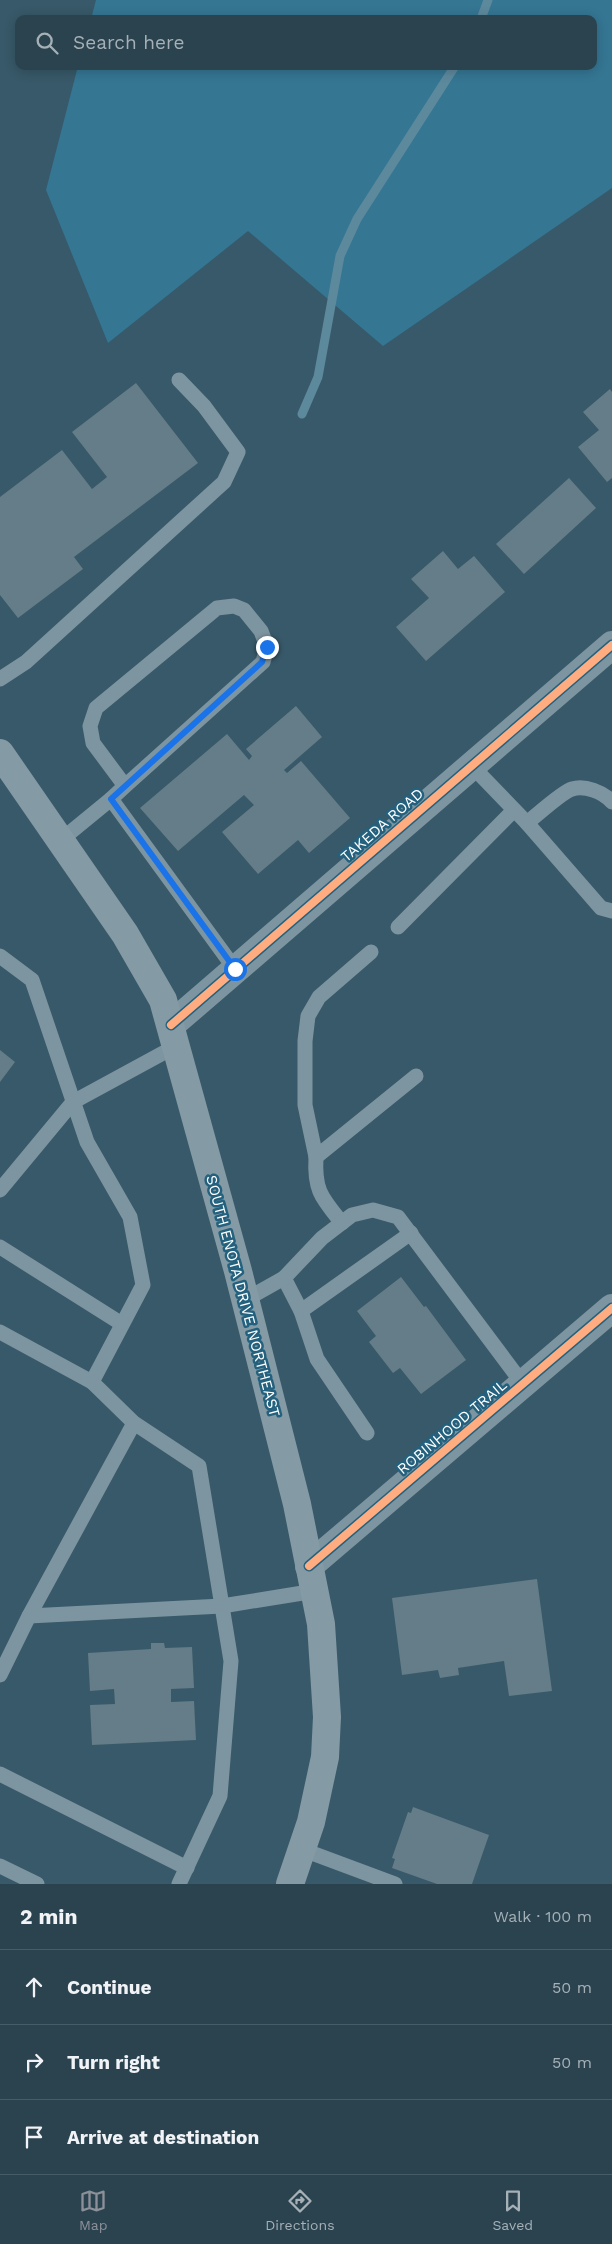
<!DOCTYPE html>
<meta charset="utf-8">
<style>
:root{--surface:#2a434f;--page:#364e59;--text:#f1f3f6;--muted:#a5b0b7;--line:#465c66;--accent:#8c9099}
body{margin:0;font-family:"Work Sans",sans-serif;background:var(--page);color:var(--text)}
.stop{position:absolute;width:15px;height:15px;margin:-11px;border:4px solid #1a73e8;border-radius:50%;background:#fff}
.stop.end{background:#1a73e8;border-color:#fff;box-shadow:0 1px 5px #0008}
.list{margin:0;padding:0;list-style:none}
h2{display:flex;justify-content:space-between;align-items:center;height:65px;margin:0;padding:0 20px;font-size:21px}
h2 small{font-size:16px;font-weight:400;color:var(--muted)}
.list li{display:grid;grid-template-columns:32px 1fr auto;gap:15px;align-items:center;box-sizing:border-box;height:75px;padding:0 20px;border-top:1px solid var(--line)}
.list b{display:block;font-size:19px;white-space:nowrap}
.list em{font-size:16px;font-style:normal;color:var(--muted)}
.icon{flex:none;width:28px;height:28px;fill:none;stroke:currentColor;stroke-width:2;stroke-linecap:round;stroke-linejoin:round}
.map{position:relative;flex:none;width:612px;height:1884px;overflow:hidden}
.search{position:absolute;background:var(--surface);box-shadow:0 2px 12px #0003;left:15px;right:15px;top:15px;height:55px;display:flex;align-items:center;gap:12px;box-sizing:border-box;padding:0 18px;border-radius:10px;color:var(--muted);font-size:19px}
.sheet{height:290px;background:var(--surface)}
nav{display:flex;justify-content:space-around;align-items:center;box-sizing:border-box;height:70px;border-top:1px solid var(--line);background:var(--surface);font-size:14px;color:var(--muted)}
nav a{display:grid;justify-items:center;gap:2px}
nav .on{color:var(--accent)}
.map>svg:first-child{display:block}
.green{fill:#357693}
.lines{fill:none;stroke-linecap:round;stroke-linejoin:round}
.stream{stroke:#5d899d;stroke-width:9}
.building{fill:#647d88}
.service{stroke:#7d95a0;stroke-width:15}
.minor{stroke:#7d95a0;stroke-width:28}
.secondary{stroke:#849aa4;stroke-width:28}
.cycleway-casing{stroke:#23617e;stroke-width:11}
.cycleway{stroke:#ffac80;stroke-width:8}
.route{stroke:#1a73e8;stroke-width:6}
.labels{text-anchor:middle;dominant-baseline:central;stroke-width:5;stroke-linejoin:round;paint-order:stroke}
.street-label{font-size:15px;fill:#fff;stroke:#23617e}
</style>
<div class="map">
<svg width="612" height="1884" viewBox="0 0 612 1884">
<rect width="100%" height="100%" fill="#385969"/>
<path class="green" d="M96,0H612V188L383,346L248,231L108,343L46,190L78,66H593V19H91Z"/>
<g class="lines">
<g class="stream">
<path d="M481,19L488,0"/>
<path d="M302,414L318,377L340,256L357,219L455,66"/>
</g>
</g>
<g class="building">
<path d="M136,383L198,463L74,557L83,569L18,618L0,595V497L62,450L92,489L107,477L72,432Z"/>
<path d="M610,389L612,392V478L607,482L578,447L599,430L583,412Z"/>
<path d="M569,478L596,508L524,574L496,544Z"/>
<path d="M443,551L458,569L474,556L505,592L426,661L396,627L429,598L411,579Z"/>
<path d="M296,706L322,737L284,770L287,773L301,761L350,818L309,853L298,840L258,874L222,832L254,805L244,795L178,851L140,808L227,734L249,760L252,756L246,749Z"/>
<path d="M0,1050L15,1062L0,1082Z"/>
<path d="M401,1277L424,1307L426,1306L466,1360L421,1394L400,1368L393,1373L369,1342L376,1336L357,1311Z"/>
<path d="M537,1579L552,1691L509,1696L504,1661L458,1668L459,1675L440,1678L438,1670L402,1675L392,1598Z"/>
<path d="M151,1643H164L165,1648L192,1647L194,1688L171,1689V1702L194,1701L196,1740L92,1745L90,1705L115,1704L114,1689L90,1691L88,1653L151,1649Z"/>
<path d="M413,1807L489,1835L472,1884H437L392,1868L395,1859L392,1858L408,1812L411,1813Z"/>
</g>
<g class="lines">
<g class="service">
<path d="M0,679L26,662L224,482L238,452L204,406L179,380"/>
<path d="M472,766L527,823L601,908L612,911"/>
<path d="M111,799L125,786L263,662L267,647L261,631L244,610L234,606L217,608L96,708L90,726L93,743L125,786"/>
<path d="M527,823C537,815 562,792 572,789C585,785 603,792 612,802"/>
<path d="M61,840L111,799L235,969"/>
<path d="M398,927L514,810"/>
<path d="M371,952L319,997L308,1016L305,1041V1105L316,1157L416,1076"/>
<path d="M0,956L32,980L87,1142L130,1217L143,1285L92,1382L134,1423L199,1466L231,1661L220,1796L179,1884"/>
<path d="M316,1157C314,1191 322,1198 342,1223"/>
<path d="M0,1190L73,1102L176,1046"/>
<path d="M0,1247L122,1324"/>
<path d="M284,1278L301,1311L317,1359L367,1433"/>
<path d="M245,1300L284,1278L322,1238L352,1215L373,1210L398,1217L523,1384"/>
<path d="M301,1311L411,1233"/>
<path d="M0,1332L92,1382"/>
<path d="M29,1616L222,1606L315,1591"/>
<path d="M0,1675L29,1616L134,1423"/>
<path d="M0,1774L187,1868"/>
<path d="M301,1849L395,1884"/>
<path d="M0,1866L37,1884"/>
</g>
<g class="minor">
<path d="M171,1025L612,645"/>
<path d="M309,1566L612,1308"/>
</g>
<path class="secondary" d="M0,753L125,934L163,1000L238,1271L297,1504L321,1624L327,1717L325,1757L311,1822L290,1884"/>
<g class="cycleway-casing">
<g id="cycleway">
<path d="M171,1025L612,645"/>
<path d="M309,1566L612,1308"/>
</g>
</g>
<use href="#cycleway" class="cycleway"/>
</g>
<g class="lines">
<path class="route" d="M235,969L111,799L262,662L267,647"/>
</g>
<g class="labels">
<g class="street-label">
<text transform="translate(382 825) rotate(-41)">TAKEDA ROAD</text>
<text transform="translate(243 1296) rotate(75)">SOUTH ENOTA DRIVE NORTHEAST</text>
<text transform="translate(452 1427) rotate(-40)">ROBINHOOD TRAIL</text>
</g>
</g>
</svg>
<div class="stop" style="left:235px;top:969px"></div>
<div class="stop end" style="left:267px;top:647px"></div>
<div class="search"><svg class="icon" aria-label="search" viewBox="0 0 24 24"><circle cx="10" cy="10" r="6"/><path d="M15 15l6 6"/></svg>Search here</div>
</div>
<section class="sheet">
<h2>2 min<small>Walk · 100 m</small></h2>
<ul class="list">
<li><svg class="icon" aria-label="ahead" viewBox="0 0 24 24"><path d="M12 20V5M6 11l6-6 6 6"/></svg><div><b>Continue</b></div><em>50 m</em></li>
<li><svg class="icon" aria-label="right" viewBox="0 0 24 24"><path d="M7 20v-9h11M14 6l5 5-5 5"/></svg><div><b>Turn right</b></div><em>50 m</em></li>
<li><svg class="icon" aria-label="arrive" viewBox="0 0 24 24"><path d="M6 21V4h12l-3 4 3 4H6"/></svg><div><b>Arrive at destination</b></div></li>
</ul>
</section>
<nav>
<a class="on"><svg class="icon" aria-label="map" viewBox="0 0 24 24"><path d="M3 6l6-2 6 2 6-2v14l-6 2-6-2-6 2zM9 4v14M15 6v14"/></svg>Map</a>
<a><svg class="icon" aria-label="directions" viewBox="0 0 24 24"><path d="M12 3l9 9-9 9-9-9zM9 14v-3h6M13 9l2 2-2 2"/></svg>Directions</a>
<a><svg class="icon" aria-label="saved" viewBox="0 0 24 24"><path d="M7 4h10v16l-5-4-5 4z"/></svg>Saved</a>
</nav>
